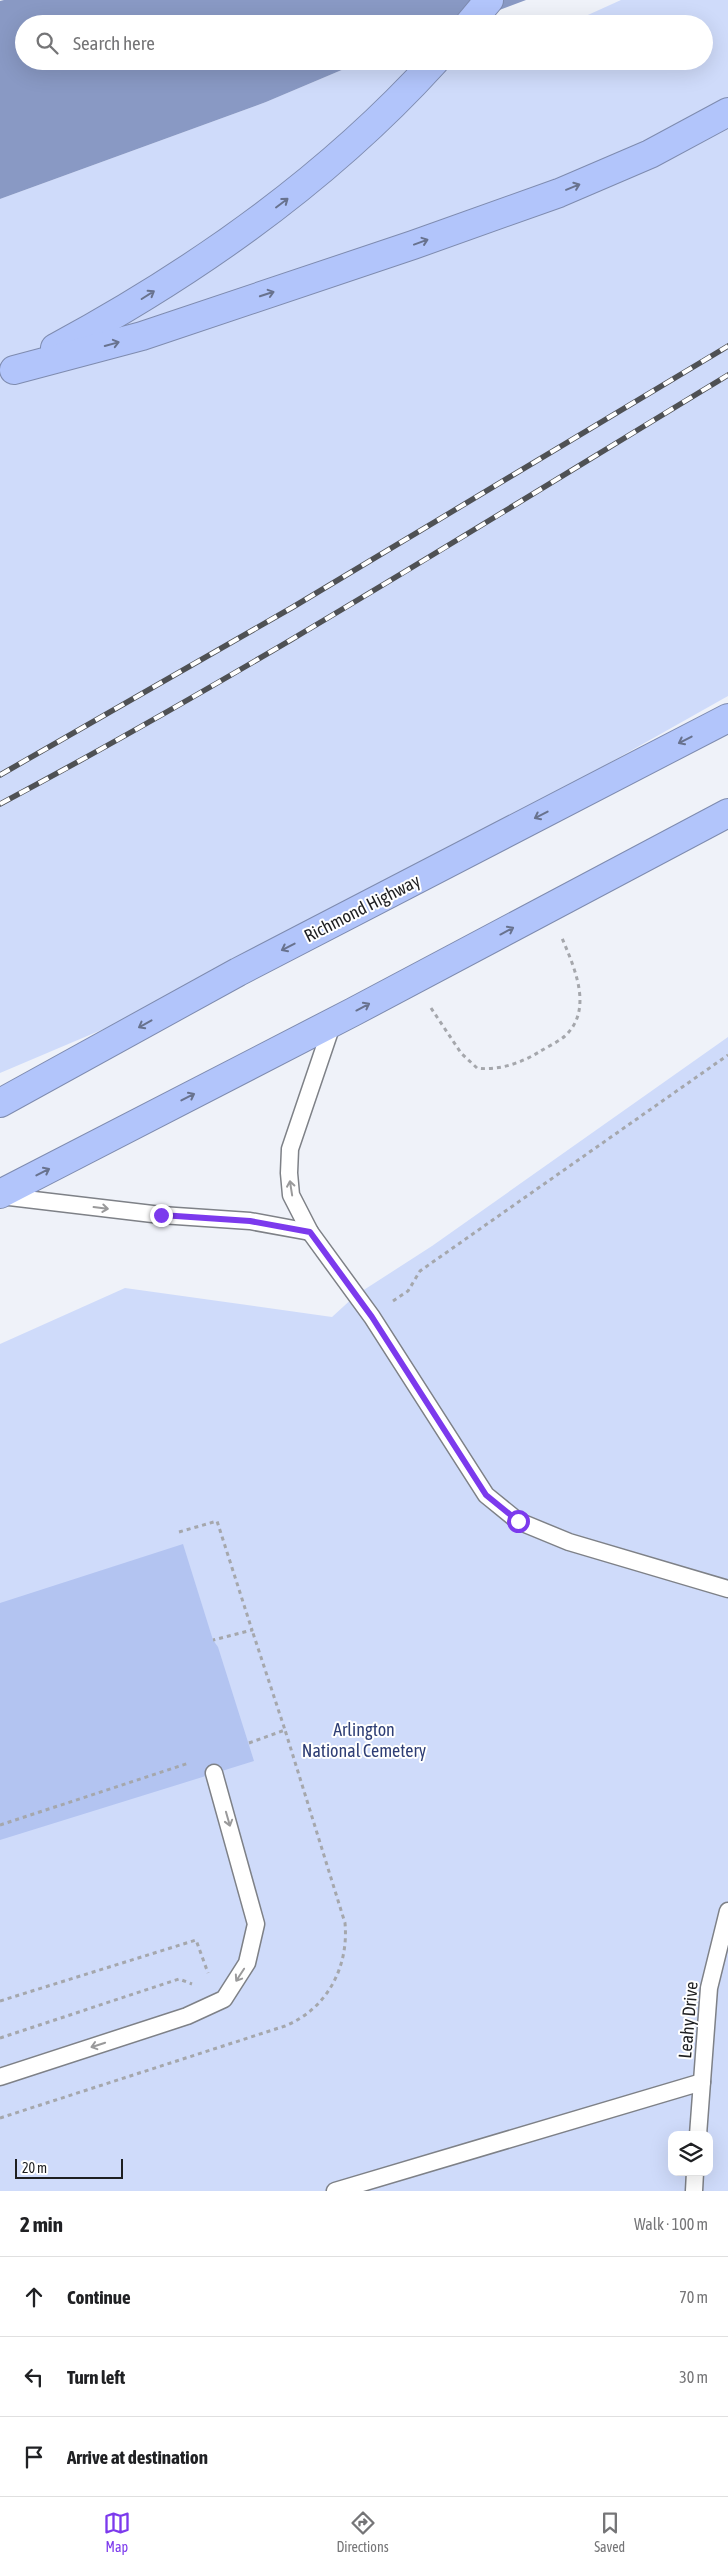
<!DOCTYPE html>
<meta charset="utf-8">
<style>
:root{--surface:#fff;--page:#f2f2f2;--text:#202124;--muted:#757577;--line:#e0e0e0;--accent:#7c3aed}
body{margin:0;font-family:"Asap Condensed",sans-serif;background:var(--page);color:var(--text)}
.controls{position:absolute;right:15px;bottom:15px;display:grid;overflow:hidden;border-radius:10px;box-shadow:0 5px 20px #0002}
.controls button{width:45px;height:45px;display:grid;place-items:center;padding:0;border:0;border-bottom:1px solid var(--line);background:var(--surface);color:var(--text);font:25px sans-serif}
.scale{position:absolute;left:15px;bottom:12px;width:108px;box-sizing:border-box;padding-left:5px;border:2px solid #1e1f21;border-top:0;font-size:14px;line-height:18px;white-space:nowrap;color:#1e1f21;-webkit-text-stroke:4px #fff;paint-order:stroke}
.stop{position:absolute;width:15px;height:15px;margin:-11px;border:4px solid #7c3aed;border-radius:50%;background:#fff}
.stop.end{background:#7c3aed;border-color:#fff;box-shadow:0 1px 5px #0008}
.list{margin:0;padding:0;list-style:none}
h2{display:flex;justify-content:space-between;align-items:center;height:65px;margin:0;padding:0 20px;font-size:21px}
h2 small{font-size:16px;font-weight:400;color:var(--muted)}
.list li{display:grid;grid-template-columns:32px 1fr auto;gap:15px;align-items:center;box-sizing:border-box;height:80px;padding:0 20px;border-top:1px solid var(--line)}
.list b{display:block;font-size:19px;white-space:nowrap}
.list em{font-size:16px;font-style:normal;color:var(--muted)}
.icon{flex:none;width:28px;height:28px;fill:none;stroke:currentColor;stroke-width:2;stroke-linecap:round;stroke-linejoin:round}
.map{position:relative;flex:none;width:728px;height:2191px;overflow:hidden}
.search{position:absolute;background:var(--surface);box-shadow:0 5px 20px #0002;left:15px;right:15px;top:15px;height:55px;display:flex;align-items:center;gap:12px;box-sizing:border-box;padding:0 18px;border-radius:28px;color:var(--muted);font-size:19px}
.sheet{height:305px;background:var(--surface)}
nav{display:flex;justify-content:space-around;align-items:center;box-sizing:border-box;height:70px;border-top:1px solid var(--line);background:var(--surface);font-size:14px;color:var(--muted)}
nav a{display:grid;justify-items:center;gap:2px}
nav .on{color:var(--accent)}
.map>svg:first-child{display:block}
.green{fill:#cfdbfa;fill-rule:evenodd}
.water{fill:#8999c4}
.building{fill:#b3c4f1}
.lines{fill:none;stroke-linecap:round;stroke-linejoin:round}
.lane-casing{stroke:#7e8187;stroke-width:19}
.highway-casing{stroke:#7e8baf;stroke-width:30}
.path{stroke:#a5a7ac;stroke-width:3;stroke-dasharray:4 4;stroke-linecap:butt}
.lane{stroke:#fff;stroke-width:16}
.highway{stroke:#b2c5fb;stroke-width:28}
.rail-casing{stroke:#4f5154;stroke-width:5.5}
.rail{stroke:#fff;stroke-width:4;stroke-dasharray:11;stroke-linecap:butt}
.oneway{stroke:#68728e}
.oneway2{stroke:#9a9a9b}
.route{stroke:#7c3aed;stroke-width:6}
.labels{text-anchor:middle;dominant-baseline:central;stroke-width:4;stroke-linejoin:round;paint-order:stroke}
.street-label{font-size:18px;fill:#1e1f21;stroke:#fff}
.park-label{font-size:18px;fill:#2e3e75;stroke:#fff}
</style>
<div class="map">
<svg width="728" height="2191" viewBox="0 0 728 2191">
<rect width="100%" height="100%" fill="#eff2f9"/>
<g class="green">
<path d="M621,0H728V696L238,972L0,1073V199L266,102L363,61H704V24H568Z"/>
<path d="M728,1037V2191H0V1344L125,1288L332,1317L356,1295L432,1246ZM672,2135H709V2172H672Z"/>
</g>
<path class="water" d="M4,0H526L462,24H24V61H363L266,102L0,199V1Z"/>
<path class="building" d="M183,1544L213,1640L218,1647L254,1761L0,1840V1603Z"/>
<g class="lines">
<g class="lane-casing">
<g id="lane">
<path d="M333,1022L290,1149L289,1173L291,1195L310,1232L372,1317L486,1495L518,1521L569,1542L728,1589"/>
<path d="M0,1196L161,1215L250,1221L310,1232"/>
<path d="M0,2077L187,2016L224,1999L247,1963L256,1924L214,1773"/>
<path d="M698,2135L709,1988L728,1911"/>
<path d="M335,2191L702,2082"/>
<path d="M694,2191L695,2172"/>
</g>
</g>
<g class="highway-casing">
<g id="highway">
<path d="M469,24L489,0"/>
<path d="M55,348C196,272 327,180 435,61"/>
<path d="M14,370L142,336L413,245L559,193L650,154L728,112"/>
<path d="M0,1103L238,972L728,718"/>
<path d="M0,1194L353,1012L728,813"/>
</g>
</g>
<g class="path">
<path d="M431,1008L461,1053L477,1068C498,1071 521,1063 539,1052C547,1047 558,1042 565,1036C594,1009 574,967 562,938"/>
<path d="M393,1301L408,1291L420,1271L728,1055"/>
<path d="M179,1532L217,1521L252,1630L213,1640"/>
<path d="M249,1743L285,1730L252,1630"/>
<path d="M0,1825L189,1763"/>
<path d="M0,2001L196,1940L208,1973"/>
<path d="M0,2038L179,1979L192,1984"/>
<path d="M0,2118L285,2026C327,2009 349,1967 345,1923L285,1730"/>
</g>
<use href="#lane" class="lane"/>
<use href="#highway" class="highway"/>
<g class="rail-casing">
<g id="rail">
<path d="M0,775L293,607L728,346"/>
<path d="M0,804C248,672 487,521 728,375"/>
</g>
</g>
<use href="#rail" class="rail"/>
</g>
<defs><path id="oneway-shaft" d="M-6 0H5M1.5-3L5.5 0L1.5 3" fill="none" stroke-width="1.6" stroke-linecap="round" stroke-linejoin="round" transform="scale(1.25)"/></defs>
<g class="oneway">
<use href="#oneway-shaft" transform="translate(573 187) rotate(-22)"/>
<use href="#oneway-shaft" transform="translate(282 203) rotate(-37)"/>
<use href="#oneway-shaft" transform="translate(421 242) rotate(-20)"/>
<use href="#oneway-shaft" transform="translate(267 294) rotate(-18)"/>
<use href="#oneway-shaft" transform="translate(148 295) rotate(-32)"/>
<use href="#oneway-shaft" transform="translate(112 344) rotate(-15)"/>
<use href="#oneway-shaft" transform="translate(685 740) rotate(153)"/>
<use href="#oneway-shaft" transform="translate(541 815) rotate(153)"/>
<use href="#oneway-shaft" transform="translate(507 931) rotate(-28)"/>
<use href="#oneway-shaft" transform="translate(288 947) rotate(153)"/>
<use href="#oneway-shaft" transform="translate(363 1007) rotate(-28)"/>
<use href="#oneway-shaft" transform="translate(145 1024) rotate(151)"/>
<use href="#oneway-shaft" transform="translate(188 1097) rotate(-27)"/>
<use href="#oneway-shaft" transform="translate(43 1172) rotate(-27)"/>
</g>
<g class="oneway2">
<use href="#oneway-shaft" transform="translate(291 1188) rotate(-99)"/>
<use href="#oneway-shaft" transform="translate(101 1208) rotate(7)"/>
<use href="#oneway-shaft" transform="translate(228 1819) rotate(74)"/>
<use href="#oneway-shaft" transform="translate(240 1975) rotate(123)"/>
<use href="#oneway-shaft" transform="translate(98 2045) rotate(162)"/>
</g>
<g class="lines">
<path class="route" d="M161,1215L250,1221L310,1232L372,1317L486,1495L518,1521"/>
</g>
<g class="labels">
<g class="street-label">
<text transform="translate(362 908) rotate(-27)">Richmond Highway</text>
<text transform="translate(688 2020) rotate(-85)">Leahy Drive</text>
</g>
<g class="park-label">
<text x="364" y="1729">Arlington<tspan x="364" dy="21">National Cemetery</tspan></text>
</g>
</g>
</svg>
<div class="controls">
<button><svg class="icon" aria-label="layers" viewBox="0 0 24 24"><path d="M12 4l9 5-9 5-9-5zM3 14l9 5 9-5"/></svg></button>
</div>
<div class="scale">20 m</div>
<div class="stop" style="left:518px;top:1521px"></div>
<div class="stop end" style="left:161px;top:1215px"></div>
<div class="search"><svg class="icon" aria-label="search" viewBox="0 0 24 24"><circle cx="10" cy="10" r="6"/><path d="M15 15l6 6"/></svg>Search here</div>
</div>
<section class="sheet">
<h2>2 min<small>Walk · 100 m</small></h2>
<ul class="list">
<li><svg class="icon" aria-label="ahead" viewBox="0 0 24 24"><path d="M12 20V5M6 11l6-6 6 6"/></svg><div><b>Continue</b></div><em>70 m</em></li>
<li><svg class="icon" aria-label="left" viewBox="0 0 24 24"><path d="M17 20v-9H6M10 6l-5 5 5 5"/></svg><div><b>Turn left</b></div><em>30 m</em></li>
<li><svg class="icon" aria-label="arrive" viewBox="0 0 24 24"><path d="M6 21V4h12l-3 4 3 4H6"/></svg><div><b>Arrive at destination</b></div></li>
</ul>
</section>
<nav>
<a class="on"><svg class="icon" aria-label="map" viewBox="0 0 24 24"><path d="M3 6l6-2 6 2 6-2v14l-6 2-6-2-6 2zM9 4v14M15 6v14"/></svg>Map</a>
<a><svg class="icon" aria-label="directions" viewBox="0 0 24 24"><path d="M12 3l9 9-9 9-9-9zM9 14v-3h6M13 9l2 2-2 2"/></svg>Directions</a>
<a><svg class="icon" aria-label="saved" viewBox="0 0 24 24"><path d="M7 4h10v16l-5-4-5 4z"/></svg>Saved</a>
</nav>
